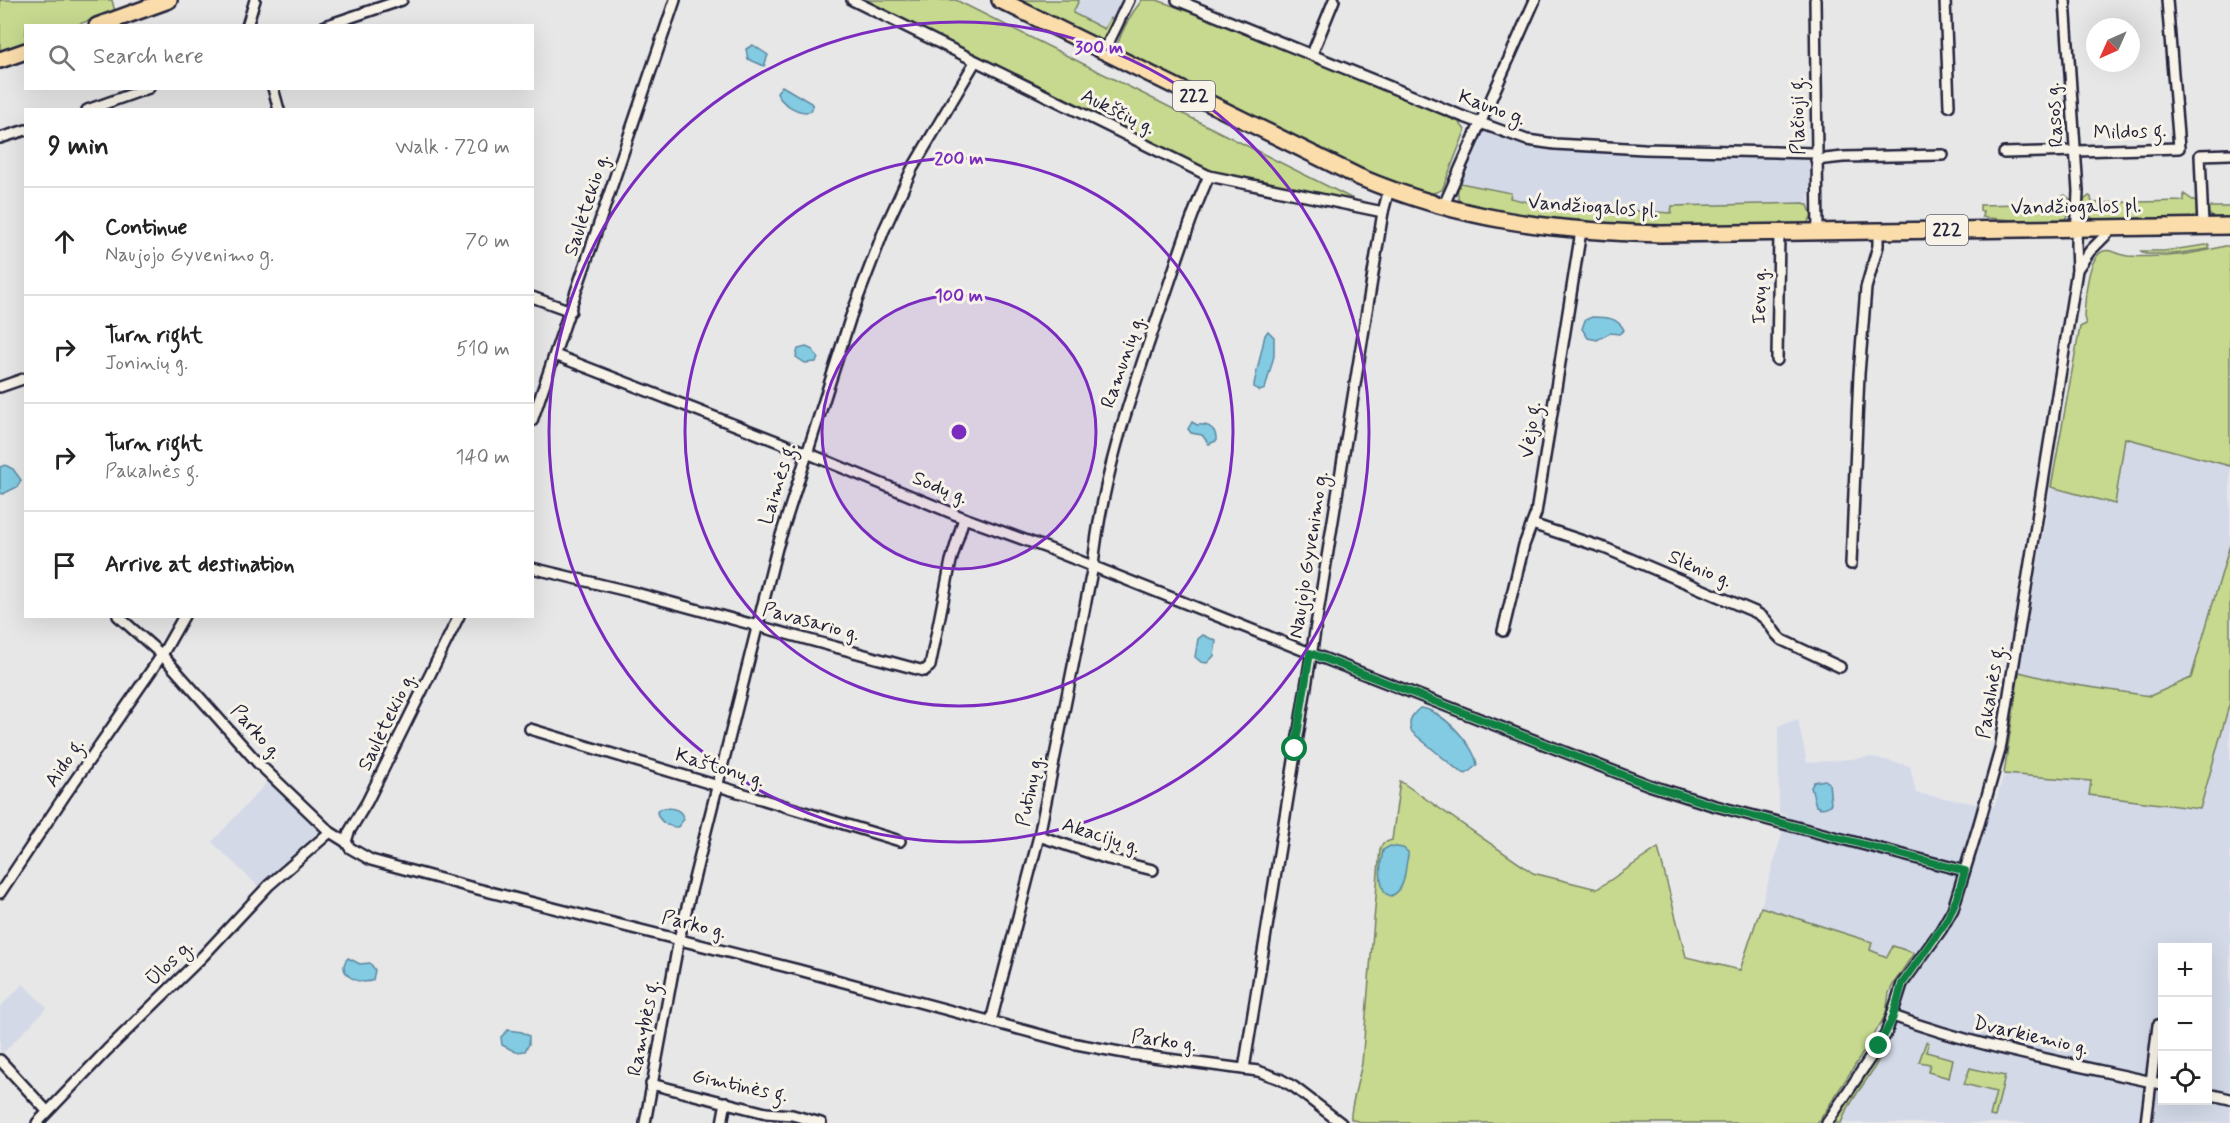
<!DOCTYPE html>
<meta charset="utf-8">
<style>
:root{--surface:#fff;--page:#f6f6f6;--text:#222;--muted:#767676;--line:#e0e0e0}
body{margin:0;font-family:Mynerve,sans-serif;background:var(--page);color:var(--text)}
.controls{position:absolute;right:18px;bottom:18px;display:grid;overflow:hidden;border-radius:0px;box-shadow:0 6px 24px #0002}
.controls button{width:54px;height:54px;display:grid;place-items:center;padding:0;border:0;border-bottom:2px solid var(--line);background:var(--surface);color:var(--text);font:30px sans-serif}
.compass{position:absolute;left:2086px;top:18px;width:54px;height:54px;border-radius:50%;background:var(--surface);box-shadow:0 6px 24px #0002;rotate:225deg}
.stop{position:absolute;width:18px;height:18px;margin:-14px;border:4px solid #0b8043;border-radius:50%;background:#fff}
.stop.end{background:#0b8043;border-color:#fff;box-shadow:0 2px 6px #0008}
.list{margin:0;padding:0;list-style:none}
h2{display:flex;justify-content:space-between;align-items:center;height:78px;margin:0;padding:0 24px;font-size:26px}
h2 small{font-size:20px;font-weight:400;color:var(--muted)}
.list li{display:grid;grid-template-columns:39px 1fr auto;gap:18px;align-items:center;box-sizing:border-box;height:108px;padding:0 24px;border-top:2px solid var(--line)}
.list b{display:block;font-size:22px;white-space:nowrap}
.list p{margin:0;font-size:20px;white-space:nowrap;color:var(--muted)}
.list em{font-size:20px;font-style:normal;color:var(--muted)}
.icon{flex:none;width:33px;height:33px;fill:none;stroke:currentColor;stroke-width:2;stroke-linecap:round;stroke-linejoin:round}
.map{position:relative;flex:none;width:2230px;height:1123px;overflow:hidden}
.search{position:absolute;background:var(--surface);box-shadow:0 6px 24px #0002;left:24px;top:24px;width:510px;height:66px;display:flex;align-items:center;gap:15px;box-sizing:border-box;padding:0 21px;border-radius:0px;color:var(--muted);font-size:22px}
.panel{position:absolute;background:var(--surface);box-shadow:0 6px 24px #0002;left:24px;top:108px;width:510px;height:510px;border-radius:0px}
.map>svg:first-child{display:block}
.built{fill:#d3d9e7;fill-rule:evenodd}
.green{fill:#c6d98e;stroke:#747e64;stroke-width:1.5}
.water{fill:#82cbe2;stroke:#5c879f;stroke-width:1.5}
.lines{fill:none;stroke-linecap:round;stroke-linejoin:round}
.minor-casing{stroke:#22223b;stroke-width:14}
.primary-casing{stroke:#22223b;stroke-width:20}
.minor{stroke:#f7f3e8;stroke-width:9}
.primary{stroke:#faddab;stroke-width:15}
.route{stroke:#0b8043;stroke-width:8}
.ring{fill:none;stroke:#7b2cbf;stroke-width:3}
.labels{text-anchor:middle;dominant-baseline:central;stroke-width:6;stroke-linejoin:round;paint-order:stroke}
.shield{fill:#f7f3e8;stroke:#62616f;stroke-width:1.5}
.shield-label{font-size:18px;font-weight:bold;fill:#22223b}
.street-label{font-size:20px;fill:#22223b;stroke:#f7f3e8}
.centre{fill:#7b2cbf;stroke:#f7f3e8;stroke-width:3}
.ring-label{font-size:18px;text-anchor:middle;font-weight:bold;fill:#7b2cbf;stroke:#f7f3e8;stroke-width:6;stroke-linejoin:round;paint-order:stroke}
</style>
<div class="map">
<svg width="2230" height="1123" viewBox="0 0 2230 1123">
<rect width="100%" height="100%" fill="#e7e7e8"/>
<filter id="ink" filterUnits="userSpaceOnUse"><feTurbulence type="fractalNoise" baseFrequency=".0167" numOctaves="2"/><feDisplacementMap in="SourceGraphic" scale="12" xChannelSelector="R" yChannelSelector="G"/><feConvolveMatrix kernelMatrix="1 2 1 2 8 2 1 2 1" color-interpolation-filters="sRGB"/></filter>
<g filter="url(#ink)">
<g class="built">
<path d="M1054,0H1121L1103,41Z"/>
<path d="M1484,131L1540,146L1806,159L1811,163L1808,205L1804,203L1673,206L1672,213L1541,205L1510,198V192L1460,183L1480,135Z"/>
<path d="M2124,438L2230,466V545L2191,678L2150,696L2069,684L2019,672L2051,487L2115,504Z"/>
<path d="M2230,702V1123H1827L1879,1046L1894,1006L1920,957L1914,953L1888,957L1870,950L1872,942L1761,907L1787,816L1779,813L1778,726L1798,719L1807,763L1872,757L1910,766L1916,793L1994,807L2004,774L2092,781L2090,794L2200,809ZM2162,948H2208V1100H2162Z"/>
<path d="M268,781L320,830L260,888L212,842Z"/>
<path d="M23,984L47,1008L3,1053L0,1050V1007Z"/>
</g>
<g class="green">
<path d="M0,0H112L115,12L76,25L26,26L25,43L0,52Z"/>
<path d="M852,0H956L1357,201L1328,202L1209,176Z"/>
<path d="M1020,0H1079L1073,13L1104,29L1110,18L1113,20L1104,39L1100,41Z"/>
<path d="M1142,0H1157L1286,47L1459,122L1465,130L1464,134L1442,190L1433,193L1423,192L1362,171L1123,53L1118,43C1123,27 1131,14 1142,0Z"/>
<path d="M1460,183L1511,193L1510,198L1541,205L1671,213L1672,206L1804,203L1808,205L1812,216L1806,225C1716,226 1625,229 1535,218C1511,216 1481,213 1459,202C1457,194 1457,190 1460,183Z"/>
<path d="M2184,194L2198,204L2199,215L2195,218L2094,219L2085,214L2083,206L2084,200L2089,196L2091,197L2092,203L2184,201Z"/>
<path d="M2065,195L2071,200C2072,209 2072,217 2062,220L2026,221L1988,218L1982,217L1983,211H1980V205L2063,203V196Z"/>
<path d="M2207,207H2230V219C2219,219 2208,220 2207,207Z"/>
<path d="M2206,245H2209V249L2173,254H2145L2141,251H2164Z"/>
<path d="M2225,246H2230V466L2125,438L2115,504L2051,487L2080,327L2086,324L2084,317C2085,301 2087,266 2098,255C2107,245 2117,255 2128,256C2160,258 2193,255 2225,246Z"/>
<path d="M2230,545V702L2200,809L2089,795L2091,781L2004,774L2019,672L2069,684L2150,696L2191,678Z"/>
<path d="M1400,781L1533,873L1597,889L1658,848L1686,957L1740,970L1761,907L1872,942L1870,950L1887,957L1893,946L1914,953L1894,983L1889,993L1886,1014L1870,1042L1818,1123H1363L1351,1119C1349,1113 1360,1074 1362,1063L1380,849L1383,843L1392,840Z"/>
<path d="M1926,1042L1929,1043L1926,1052L1953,1059L1949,1078L1928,1072L1930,1064L1919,1062Z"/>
<path d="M1884,1046C1877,1072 1851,1095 1841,1123H1833Z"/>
<path d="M1970,1068L2005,1076L1995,1117L1990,1116L1996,1092L1964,1084Z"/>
</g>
<g class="water">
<path d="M753,45L768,55L764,66L748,59L746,49Z"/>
<path d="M782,86L811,103L813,106L811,111C800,115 779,103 777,92Z"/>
<path d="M1592,317C1605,317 1618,317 1624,330L1619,334L1610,333L1597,340L1588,338L1582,329L1585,320Z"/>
<path d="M1268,331L1274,337V356L1265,389L1260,391L1254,387V384L1265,335Z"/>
<path d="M806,347L813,350L818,358L816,362L805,363L796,357L798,349Z"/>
<path d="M1192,422L1197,425C1208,424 1217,428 1216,441L1209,444L1202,435L1191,433L1188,429Z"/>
<path d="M5,465L13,469L21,480L17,487L3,494L0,493V467Z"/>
<path d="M1203,635L1216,641L1214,656L1207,663L1201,662L1195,657L1198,639Z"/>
<path d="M1420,708C1441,709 1475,745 1477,765L1466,774L1459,771L1412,732C1407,722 1412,714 1420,708Z"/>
<path d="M1825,780L1829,783L1831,804C1827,808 1821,809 1816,806L1811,787L1814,782Z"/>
<path d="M666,808C675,808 681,810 684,819L678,827C668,827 659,822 657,812L659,809Z"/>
<path d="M1390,846L1403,848L1408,852V856C1404,870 1407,889 1391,896L1386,894C1378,883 1380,863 1383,850Z"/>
<path d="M348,958L360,964L370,963L375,970L373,980C360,987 334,973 348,958Z"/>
<path d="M508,1030L522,1032L529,1036V1044L525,1051L516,1052L502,1045L501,1037Z"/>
</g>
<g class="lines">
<g class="minor-casing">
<g id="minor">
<path d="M852,0L1209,176L1383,212"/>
<path d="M1177,0L1464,117L1527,140L1555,144L1644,149L1816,153"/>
<path d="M1815,0L1818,232"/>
<path d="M1945,0L1949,106"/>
<path d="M247,26L255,0"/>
<path d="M325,26L402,0"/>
<path d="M1104,52L1129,0"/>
<path d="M1312,54L1334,0"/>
<path d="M273,88L279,110"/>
<path d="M87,110L149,88"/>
<path d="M0,138L26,130"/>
<path d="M2004,153L2179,148L2167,0"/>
<path d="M1816,160L1843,157L1943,155"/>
<path d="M1443,207L1535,0"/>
<path d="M2203,226L2200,155L2230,154"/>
<path d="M2078,268L2090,251L2114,227"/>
<path d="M532,297L571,311"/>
<path d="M555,355L807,453L964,518L1047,548L1310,653L1649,785L1712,805L1965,871"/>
<path d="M1777,360L1779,233"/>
<path d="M0,387L26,378"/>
<path d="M532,421L675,0"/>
<path d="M1532,524L1607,549L1755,612C1772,621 1769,629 1782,640L1840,667"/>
<path d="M1851,564L1859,374L1866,288L1878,246V231"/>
<path d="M532,568L636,593L924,671L930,666L951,561L964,518"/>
<path d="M118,616L162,655L258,763L330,832L346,842L350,848L371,860L470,887L799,970L1071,1043L1130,1054L1258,1071L1280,1079L1294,1087L1341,1123"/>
<path d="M1503,631L1524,545L1536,513L1581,231"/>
<path d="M530,729L900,841"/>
<path d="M1039,836L1108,859L1153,870"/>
<path d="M346,842L349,832L367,802L459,616"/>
<path d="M0,893L65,795L162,655L184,616"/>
<path d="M1893,1016C1980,1048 2072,1064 2162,1084"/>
<path d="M991,1021L1039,836L1093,566C1102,476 1131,395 1160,310C1176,265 1189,219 1209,176"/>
<path d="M0,1060L47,1111"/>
<path d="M1244,1069L1383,212L1389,189"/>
<path d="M651,1084L766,1113L792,1115L821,1123"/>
<path d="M2208,1094L2230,1099"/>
<path d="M37,1123L107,1050L203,956L269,885L330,832"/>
<path d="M645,1123L679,939L777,548L851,316L884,230L912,169L975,62"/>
<path d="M722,1123L726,1102"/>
<path d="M1827,1123L1886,1034L1902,984L1941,930L1953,909L1979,824L2000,750L2077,270L2076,244L2078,191L2065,0"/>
<path d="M2146,1123L2158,1025"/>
</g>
</g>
<g class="primary-casing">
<g id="primary">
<path d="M1000,0L1359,177C1461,220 1551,231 1661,234L2230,226"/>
<path d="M97,26L169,0"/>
<path d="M0,60L26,51"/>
</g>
</g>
<use href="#minor" class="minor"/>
<use href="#primary" class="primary"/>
</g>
</g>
<g class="lines" filter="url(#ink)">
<path class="route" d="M1295,749L1310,653L1649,785L1712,805L1965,871L1957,898L1947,920L1902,984L1893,1017L1879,1046"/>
</g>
<circle cx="959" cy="432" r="137" fill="#7b2cbf" fill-opacity=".12"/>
<g class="ring">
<circle cx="959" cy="432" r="137"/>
<circle cx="959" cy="432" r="274"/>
<circle cx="959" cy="432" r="410"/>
</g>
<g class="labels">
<g class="shield">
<rect x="1173" y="81" width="42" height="30" rx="4.5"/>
<rect x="1926" y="215" width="42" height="30" rx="4.5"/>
</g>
<g class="shield-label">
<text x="1194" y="96">222</text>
<text x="1947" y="230">222</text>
</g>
<g class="street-label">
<text transform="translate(1492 108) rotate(20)">Kauno g.</text>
<text transform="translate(1118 112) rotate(26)">Aukščių g.</text>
<text transform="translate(2055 115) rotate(-94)">Rasos g.</text>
<text transform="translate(1798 116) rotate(-91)">Plačioji g.</text>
<text transform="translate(2130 132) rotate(-2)">Mildos g.</text>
<text transform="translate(587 205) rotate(-72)">Saulėtekio g.</text>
<text transform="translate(1593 207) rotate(4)">Vandžiogalos pl.</text>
<text transform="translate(2076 207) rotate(-1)">Vandžiogalos pl.</text>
<text transform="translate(1760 296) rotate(-89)">Ievų g.</text>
<text transform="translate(1123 362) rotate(-71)">Ramunių g.</text>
<text transform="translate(1531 430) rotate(-82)">Vėjo g.</text>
<text transform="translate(778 484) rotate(-73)">Laimės g.</text>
<text transform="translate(940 488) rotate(22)">Sodų g.</text>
<text transform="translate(1309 555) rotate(-81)">Naujojo Gyvenimo g.</text>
<text transform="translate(1700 569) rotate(23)">Slėnio g.</text>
<text transform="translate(811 622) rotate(15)">Pavasario g.</text>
<text transform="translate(1991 692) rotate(-81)">Pakalnės g.</text>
<text transform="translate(387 722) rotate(-64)">Saulėtekio g.</text>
<text transform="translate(256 732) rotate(48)">Parko g.</text>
<text transform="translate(65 763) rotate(-56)">Aido g.</text>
<text transform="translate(720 768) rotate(17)">Kaštonų g.</text>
<text transform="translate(1030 791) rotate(-79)">Putinų g.</text>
<text transform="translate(1101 836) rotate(17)">Akacijų g.</text>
<text transform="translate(694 925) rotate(14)">Parko g.</text>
<text transform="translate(170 963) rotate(-44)">Ūlos g.</text>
<text transform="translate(644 1028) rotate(-79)">Ramybės g.</text>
<text transform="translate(2031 1036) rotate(13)">Dvarkiemio g.</text>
<text transform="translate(1164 1041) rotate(8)">Parko g.</text>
<text transform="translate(740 1086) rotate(12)">Gimtinės g.</text>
</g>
</g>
<circle cx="959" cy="432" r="9" class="centre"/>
<g class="ring-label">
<text x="1099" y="53">300 m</text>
<text x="959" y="164">200 m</text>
<text x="959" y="301">100 m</text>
</g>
</svg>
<div class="controls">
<button>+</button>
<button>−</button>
<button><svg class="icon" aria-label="locate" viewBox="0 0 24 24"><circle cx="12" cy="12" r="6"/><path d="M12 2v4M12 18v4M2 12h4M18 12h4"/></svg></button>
</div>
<svg class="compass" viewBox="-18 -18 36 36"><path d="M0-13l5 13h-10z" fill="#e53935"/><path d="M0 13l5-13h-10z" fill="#767676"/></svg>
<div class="stop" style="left:1295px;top:749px"></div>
<div class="stop end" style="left:1879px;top:1046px"></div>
<div class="search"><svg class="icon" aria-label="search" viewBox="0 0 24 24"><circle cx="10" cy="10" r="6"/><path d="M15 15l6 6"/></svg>Search here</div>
<section class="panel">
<h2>9 min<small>Walk · 720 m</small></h2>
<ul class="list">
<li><svg class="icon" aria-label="ahead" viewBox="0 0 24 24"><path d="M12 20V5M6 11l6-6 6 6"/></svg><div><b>Continue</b><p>Naujojo Gyvenimo g.</p></div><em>70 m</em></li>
<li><svg class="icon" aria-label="right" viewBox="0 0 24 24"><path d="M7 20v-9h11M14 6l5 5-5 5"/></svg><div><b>Turn right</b><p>Joninių g.</p></div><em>510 m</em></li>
<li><svg class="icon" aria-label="right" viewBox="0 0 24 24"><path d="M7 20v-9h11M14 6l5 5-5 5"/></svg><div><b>Turn right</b><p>Pakalnės g.</p></div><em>140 m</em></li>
<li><svg class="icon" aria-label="arrive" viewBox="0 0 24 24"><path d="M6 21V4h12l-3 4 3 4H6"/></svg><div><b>Arrive at destination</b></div></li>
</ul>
</section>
</div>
